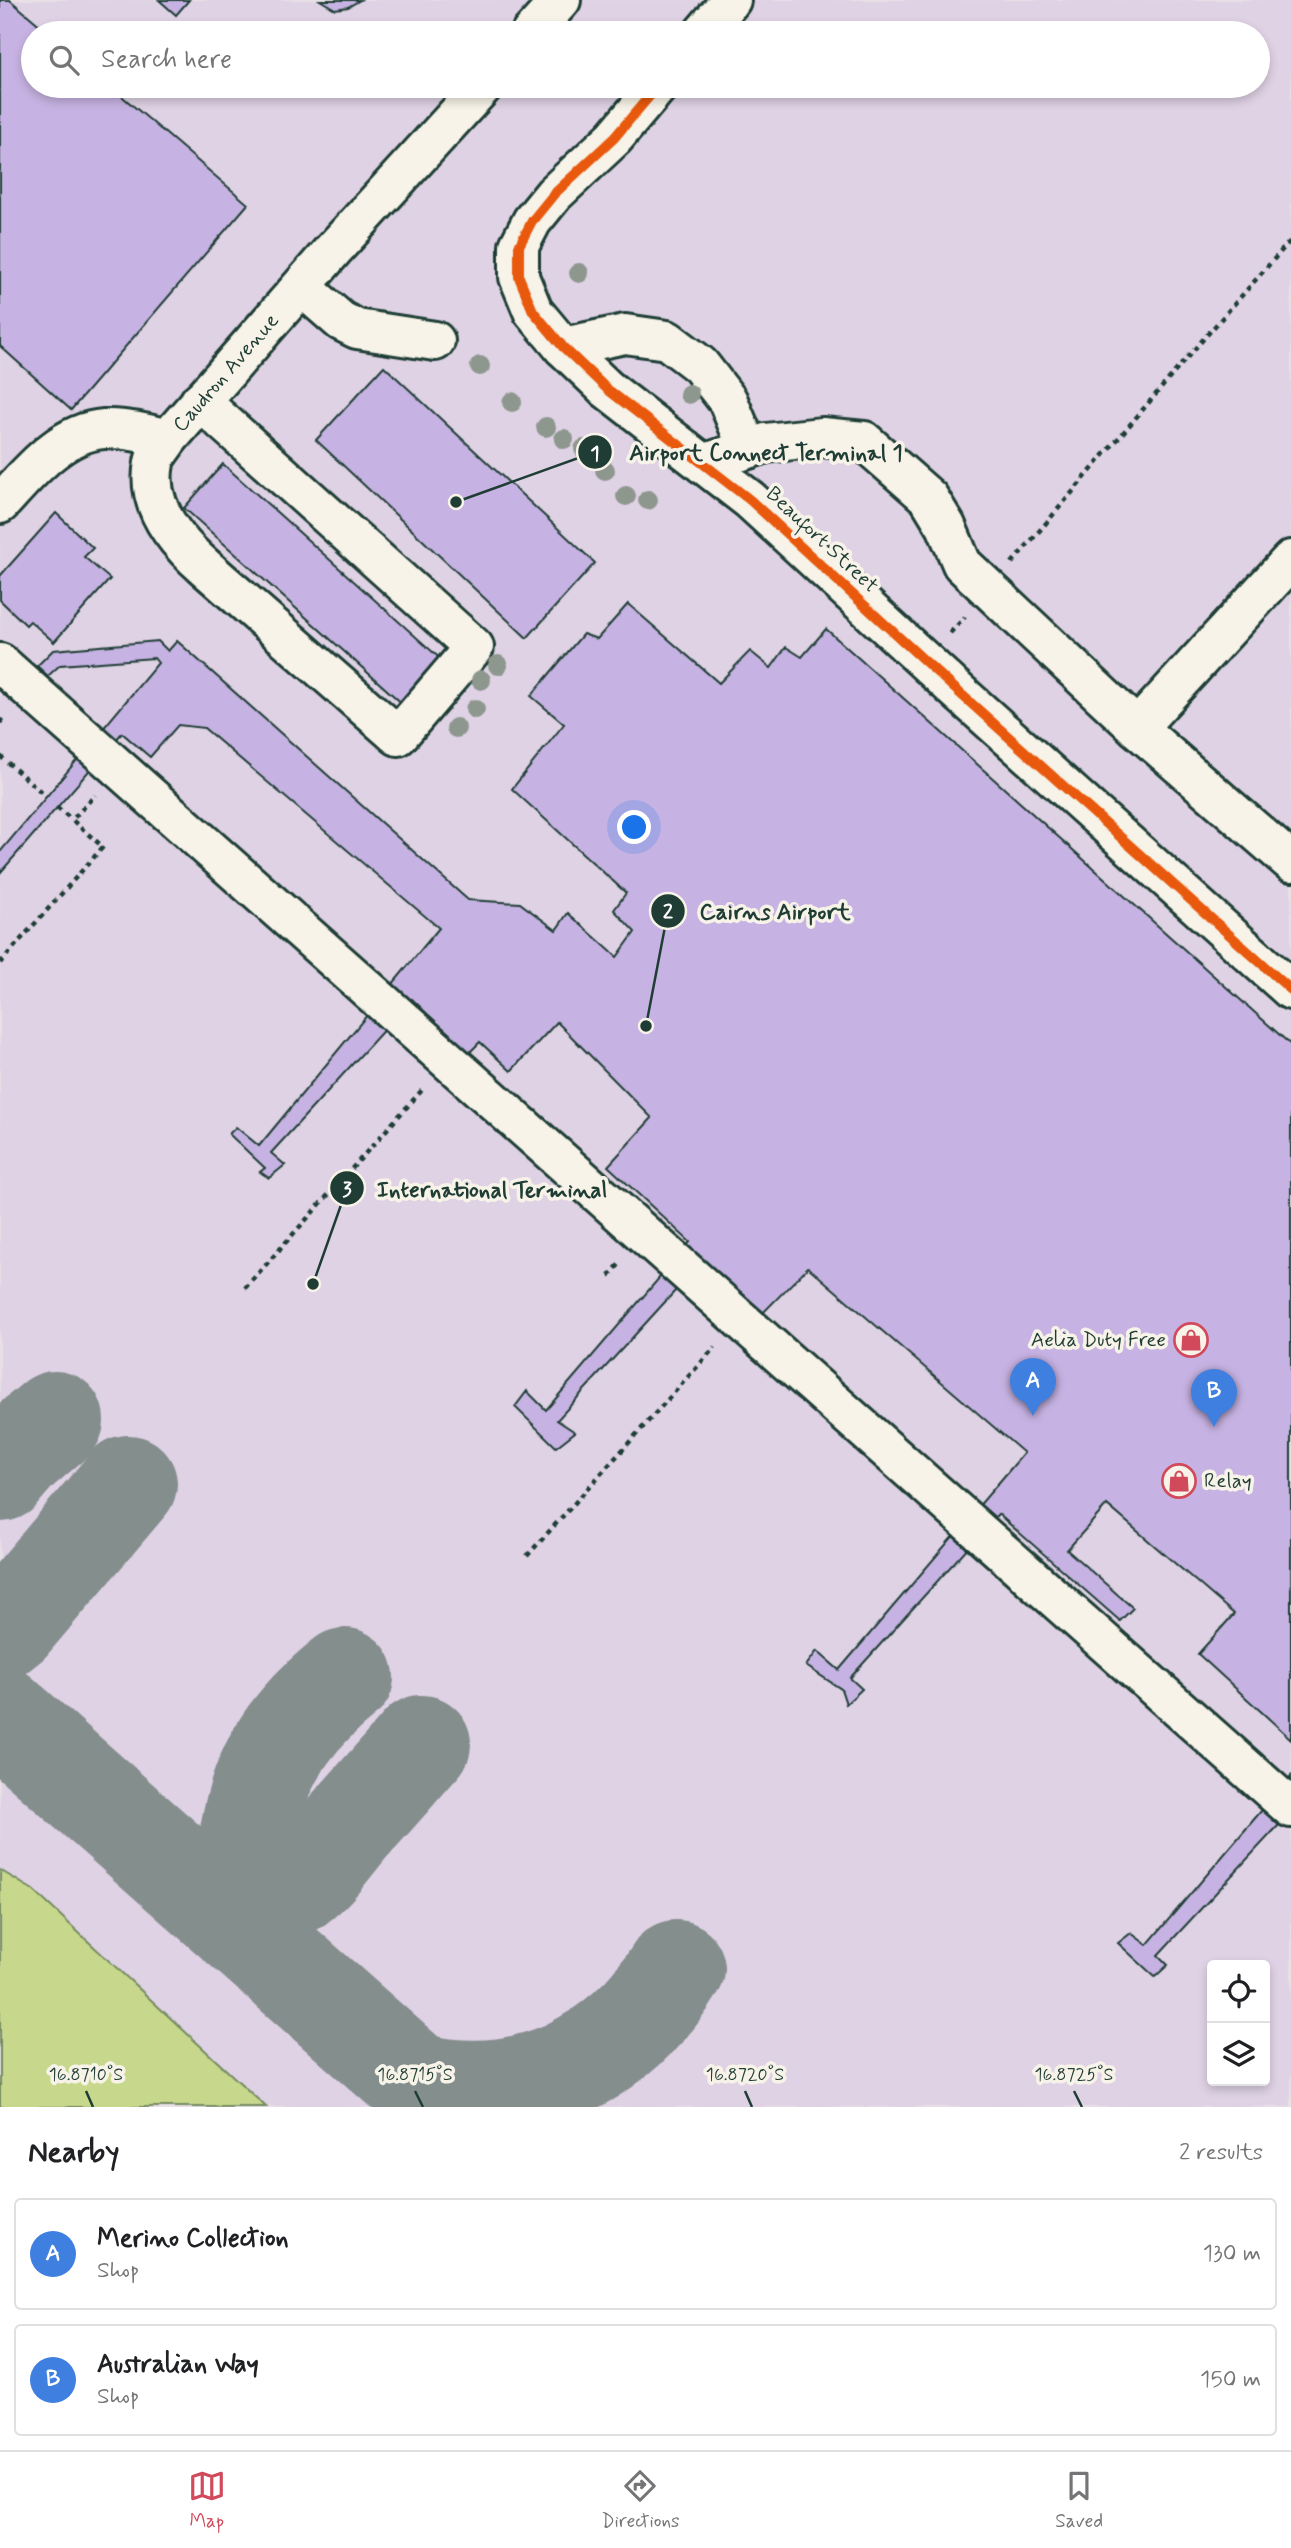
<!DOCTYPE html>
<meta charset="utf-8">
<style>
:root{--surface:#fff;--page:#f6f6f6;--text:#202124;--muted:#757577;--line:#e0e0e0;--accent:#d1495b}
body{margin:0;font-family:Mynerve,sans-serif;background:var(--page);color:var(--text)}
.controls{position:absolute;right:21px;bottom:21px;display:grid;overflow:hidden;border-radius:7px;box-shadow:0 4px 10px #0003}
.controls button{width:63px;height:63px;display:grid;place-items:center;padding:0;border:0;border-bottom:2px solid var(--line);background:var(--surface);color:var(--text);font:35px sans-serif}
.you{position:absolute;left:635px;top:828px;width:24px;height:24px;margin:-18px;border:5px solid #fff;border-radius:50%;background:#1a73e8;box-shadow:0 0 0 10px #1a73e833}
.badge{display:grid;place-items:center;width:46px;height:46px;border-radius:50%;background:var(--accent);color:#fff;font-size:23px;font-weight:700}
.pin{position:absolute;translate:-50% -58px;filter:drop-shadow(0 2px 4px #0008)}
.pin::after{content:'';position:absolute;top:37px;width:24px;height:21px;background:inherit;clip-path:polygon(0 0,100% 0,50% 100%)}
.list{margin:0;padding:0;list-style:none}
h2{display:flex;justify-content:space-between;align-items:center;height:91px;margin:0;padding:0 28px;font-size:30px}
h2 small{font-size:23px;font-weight:400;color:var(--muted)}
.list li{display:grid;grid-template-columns:46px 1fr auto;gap:21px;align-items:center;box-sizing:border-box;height:112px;margin:0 14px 14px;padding:0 14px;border:2px solid var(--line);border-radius:7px}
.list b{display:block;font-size:26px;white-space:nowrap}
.list p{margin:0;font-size:23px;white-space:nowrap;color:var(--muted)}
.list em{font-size:23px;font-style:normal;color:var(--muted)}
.icon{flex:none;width:38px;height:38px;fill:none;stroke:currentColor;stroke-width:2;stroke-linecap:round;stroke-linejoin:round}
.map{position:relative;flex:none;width:1291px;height:2107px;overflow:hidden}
.search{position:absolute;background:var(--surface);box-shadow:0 4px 10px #0003;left:21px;right:21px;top:21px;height:77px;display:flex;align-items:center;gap:18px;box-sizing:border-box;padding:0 24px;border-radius:38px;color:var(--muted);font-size:26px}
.sheet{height:343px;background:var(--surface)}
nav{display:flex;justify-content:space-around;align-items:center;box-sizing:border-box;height:98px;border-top:2px solid var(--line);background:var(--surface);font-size:19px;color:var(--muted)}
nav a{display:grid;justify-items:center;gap:4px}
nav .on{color:var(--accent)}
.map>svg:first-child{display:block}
.built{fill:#dfd2e5;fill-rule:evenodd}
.green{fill:#c7d88c;stroke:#738a60;stroke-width:2}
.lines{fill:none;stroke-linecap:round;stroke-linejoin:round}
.taxiway{stroke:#848e8d;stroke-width:98}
.building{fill:#c7b3e3;stroke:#1f3d34;stroke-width:2}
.minor-casing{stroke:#1f3d34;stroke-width:44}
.path{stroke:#1f3d34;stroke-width:4.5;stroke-dasharray:5 5;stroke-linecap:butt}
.minor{stroke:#f7f3e8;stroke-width:38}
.cycleway-casing{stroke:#f7f3e8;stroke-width:15}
.cycleway{stroke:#e8590c;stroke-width:10}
.tree{fill:#8d978e}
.ticks{fill:none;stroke:#1f3d34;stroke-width:2.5}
.labels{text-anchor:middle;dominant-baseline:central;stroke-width:7;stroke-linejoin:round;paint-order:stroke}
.street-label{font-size:21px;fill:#1f3d34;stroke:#f7f3e8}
.poi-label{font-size:21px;fill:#1f3d34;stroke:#f7f3e8;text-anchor:end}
.ticks-label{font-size:18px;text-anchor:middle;fill:#1f3d34;stroke:#f7f3e8;stroke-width:7;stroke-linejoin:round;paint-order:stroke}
.leader{fill:none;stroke:#1f3d34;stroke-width:2.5}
.callout-dot{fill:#1f3d34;stroke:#f7f3e8;stroke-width:2.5}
.mark-label{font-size:21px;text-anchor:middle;font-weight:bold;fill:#fff}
.callout-label{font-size:23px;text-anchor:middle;font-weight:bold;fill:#1f3d34;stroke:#f7f3e8;stroke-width:7;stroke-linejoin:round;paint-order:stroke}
</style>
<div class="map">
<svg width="1291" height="2107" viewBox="0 0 1291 2107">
<rect width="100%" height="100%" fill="#e9e0e6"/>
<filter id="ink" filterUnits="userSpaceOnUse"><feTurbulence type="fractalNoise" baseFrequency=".0143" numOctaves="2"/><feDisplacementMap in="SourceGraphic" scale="14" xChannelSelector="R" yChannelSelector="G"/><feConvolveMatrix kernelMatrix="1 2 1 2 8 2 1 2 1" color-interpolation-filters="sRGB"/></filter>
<g filter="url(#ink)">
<path class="built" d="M0,0H1291V2107H0ZM33,33H1258V86H33ZM1212,1965H1265V2081H1212Z"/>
<path class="green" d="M0,1870L33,1890L266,2107H0Z"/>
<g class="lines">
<g class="taxiway">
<path d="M0,1473L19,1451L55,1420"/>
<path d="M0,1631L10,1623L128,1484"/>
<path d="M0,1714L444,2107"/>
<path d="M197,1887C230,1905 271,1907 301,1881C320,1865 335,1843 351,1824C375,1798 398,1771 422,1744"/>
<path d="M263,1946C254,1915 247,1884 247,1851C247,1837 251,1821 254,1808C268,1752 301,1712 345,1677"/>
<path d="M416,2082C525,2107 618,2061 676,1969"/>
</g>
</g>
<g class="building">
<path d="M0,0H10L49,33H33V86H110L248,204L71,410L0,346Z"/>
<path d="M159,0H189L176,15Z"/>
<path d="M320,0H360L348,7L335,9Z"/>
<path d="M384,366L595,563L527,638L316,440Z"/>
<path d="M223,464L444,662L405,706L184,508Z"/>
<path d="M56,513L93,548L84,557L110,579L54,642L30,621L26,625L0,600V576Z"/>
<path d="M628,604L719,683L750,651L771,668L786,647L802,657L826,629L1291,1045V1739L1198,1654L1234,1614L1107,1505L1067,1550L1133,1608L1120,1621L998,1514L850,1678L862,1689L846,1704L841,1689L806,1666L817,1651L839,1670L1024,1453L808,1267L758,1318L697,1267L557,1420L575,1432L556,1447L515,1407L527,1391L546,1410L690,1242L608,1166L652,1118L557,1022L511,1071L480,1042L468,1054L412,999L271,1153L285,1165L269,1178L260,1172L265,1168L229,1134L236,1127L259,1146L439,928L204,728L178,725L150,757L122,733L0,873V852L158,663L154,658L60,665L48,676L37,666L53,650L158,641L168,651L177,641L468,900L520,903L556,930L568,913L617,957L635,932L614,910L626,893L512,789L564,724L531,696L583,634L597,639Z"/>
<path d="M1291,1776V1812L1158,1955L1168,1965L1155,1977L1118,1943L1131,1933L1147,1945Z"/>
</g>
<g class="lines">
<g class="minor-casing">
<g id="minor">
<path d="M531,33L561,0"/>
<path d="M703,33L731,0"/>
<path d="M658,86L614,138L554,194L532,221L519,246V277L533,311L563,347L607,389L750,500L953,687L1291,990"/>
<path d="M302,287L341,321L357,329L435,341"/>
<path d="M563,347L625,334L667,340L700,365L728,401L748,449"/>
<path d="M168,439C164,446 155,455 154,463C145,506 176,542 206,568L398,736L474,647L200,401"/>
<path d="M703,464L766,443L822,437L864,441L929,498L946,526L962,564L1137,728L1291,862"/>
<path d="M0,504C27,475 60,432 104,429C125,428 148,434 168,439L333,250L483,86"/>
<path d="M0,663L1291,1808"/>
<path d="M1137,728L1291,560"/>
</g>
</g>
<g class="path">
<path d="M1012,563L1191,353L1291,240"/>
<path d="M950,633L965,617"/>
<path d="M0,723L6,715"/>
<path d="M0,756L47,797"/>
<path d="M57,807L72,820"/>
<path d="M0,963L103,847L72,820L95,795"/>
<path d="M609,1276L622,1261"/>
<path d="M245,1288L423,1089"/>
<path d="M527,1556L715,1347"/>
</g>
<use href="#minor" class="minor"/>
<g class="cycleway-casing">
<path id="cycleway" d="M658,86L614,138L554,194L532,221L519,246V277L533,311L563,347L607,389L750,500L953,687L1291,990"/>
</g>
<use href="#cycleway" class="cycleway"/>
</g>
<g class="tree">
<circle cx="579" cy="273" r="10"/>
<circle cx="480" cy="366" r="10"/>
<circle cx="689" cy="394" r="10"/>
<circle cx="512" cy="402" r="10"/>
<circle cx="546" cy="427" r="10"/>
<circle cx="564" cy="439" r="10"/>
<circle cx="584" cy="449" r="10"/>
<circle cx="605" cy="470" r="10"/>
<circle cx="626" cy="496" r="10"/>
<circle cx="648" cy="500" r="10"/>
<circle cx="498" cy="665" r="10"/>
<circle cx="481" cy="680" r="10"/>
<circle cx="475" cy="709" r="10"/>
<circle cx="456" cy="728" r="10"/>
</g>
</g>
<path class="ticks" d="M86,2091L93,2107M415,2091L423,2107M745,2091L752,2107M1074,2091L1082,2107"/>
<defs>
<g id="shop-ring" transform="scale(1.75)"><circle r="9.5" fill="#f7f3e8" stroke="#d1495b" stroke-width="1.5"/><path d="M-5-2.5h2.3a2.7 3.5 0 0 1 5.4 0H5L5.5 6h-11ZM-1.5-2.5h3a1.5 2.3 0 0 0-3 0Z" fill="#d1495b"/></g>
</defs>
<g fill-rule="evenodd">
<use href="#shop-ring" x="1191" y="1340"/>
<use href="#shop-ring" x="1179" y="1481"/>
</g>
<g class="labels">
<g class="street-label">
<text transform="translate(226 373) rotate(-49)">Caudron Avenue</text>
<text transform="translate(822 540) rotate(43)">Beaufort Street</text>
</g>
<g class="poi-label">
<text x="1166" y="1340">Aelia Duty Free</text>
<text x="1204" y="1481" text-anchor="start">Relay</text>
</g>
</g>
<g class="ticks-label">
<text x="86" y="2080">16.8710°S</text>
<text x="415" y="2080">16.8715°S</text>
<text x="745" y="2080">16.8720°S</text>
<text x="1074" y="2080">16.8725°S</text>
</g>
<path class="leader" d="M456 502L595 452M646 1026L668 911M313 1284L347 1188"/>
<g class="callout-dot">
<circle cx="456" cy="502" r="7"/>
<circle cx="646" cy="1026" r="7"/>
<circle cx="313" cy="1284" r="7"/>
<circle cx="595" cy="452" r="18"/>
<circle cx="668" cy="911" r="18"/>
<circle cx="347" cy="1188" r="18"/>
</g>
<g class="mark-label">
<text x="595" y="460">1</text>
<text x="668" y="918">2</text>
<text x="347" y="1196">3</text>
</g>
<g class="callout-label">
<text x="766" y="460">Airport Connect Terminal 1</text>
<text x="775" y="919">Cairns Airport</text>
<text x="492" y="1197">International Terminal</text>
</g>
</svg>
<div class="controls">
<button><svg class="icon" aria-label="locate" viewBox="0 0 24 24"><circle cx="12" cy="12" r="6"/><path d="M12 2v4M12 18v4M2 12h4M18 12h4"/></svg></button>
<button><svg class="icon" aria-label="layers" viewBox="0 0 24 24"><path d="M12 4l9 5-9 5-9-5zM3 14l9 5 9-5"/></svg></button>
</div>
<div class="you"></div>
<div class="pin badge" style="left:1033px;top:1416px;background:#3f7fe0">A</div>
<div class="pin badge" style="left:1214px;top:1427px;background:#3f7fe0">B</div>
<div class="search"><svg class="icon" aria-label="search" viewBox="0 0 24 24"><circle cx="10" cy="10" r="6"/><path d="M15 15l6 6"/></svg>Search here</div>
</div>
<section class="sheet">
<h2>Nearby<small>2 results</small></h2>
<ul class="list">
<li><span class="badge" style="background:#3f7fe0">A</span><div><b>Merino Collection</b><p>Shop</p></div><em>130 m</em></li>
<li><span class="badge" style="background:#3f7fe0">B</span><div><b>Australian Way</b><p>Shop</p></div><em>150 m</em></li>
</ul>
</section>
<nav>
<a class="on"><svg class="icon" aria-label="map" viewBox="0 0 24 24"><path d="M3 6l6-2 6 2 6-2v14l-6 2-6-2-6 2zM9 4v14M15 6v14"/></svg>Map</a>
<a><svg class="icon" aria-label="directions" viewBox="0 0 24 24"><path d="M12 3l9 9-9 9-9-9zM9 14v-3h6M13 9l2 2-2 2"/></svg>Directions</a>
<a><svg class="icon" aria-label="saved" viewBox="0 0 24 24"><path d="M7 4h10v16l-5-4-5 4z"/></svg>Saved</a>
</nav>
